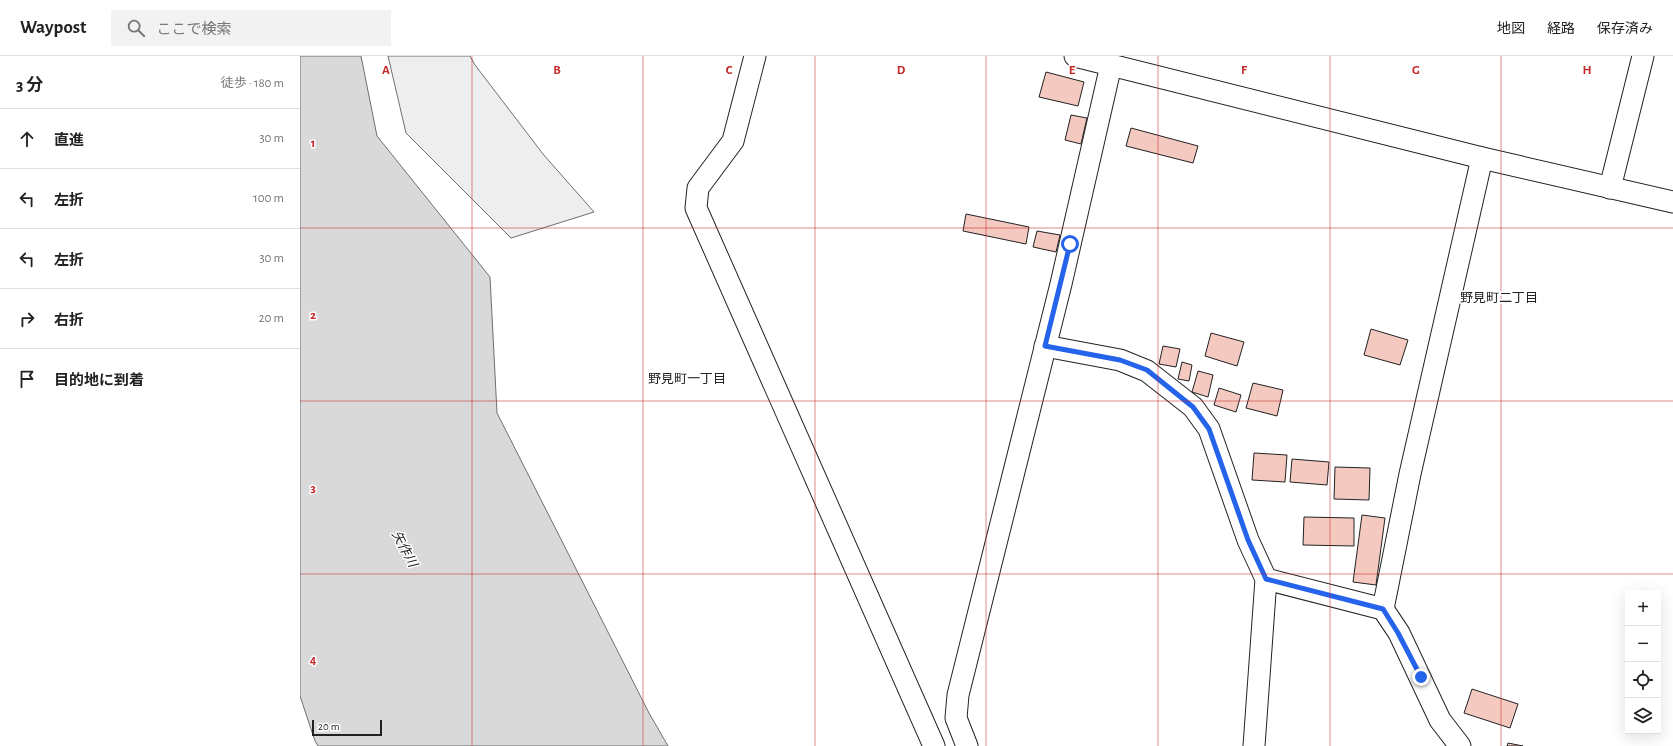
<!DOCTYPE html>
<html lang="ja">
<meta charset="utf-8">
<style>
:root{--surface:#fff;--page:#f2f2f2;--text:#222;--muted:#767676;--line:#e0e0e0}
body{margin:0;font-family:"Alegreya Sans","Noto Sans JP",sans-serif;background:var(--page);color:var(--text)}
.controls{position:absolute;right:12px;bottom:12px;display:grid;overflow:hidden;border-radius:0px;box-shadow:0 4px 16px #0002}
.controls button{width:36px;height:36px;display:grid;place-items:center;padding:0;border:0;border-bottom:1px solid var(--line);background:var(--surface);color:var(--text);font:20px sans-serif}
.scale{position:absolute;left:12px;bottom:10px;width:70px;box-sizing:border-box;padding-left:4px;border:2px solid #222;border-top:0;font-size:11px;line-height:14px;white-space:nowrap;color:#222;-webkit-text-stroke:3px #fff;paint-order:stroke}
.stop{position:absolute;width:12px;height:12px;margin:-9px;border:3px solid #2563eb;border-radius:50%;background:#fff}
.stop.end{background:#2563eb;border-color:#fff;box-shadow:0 1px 4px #0008}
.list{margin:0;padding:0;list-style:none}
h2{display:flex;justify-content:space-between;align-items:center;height:52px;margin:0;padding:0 16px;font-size:17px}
h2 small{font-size:13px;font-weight:400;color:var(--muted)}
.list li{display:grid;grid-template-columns:26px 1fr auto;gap:12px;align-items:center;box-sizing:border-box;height:60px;padding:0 16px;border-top:1px solid var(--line)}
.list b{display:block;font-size:15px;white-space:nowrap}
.list em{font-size:13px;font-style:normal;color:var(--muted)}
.icon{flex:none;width:22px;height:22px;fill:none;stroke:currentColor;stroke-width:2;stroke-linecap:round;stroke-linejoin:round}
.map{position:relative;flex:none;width:1373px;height:690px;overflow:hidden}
header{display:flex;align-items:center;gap:24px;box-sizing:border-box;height:56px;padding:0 20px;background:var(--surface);border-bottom:1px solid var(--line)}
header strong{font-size:19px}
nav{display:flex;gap:22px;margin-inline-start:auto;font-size:14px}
.search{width:280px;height:36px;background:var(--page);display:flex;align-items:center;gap:10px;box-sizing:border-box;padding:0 14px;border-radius:0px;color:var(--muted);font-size:15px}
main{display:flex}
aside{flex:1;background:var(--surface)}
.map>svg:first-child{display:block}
.green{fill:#eee;stroke:#6f6f6f}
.water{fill:#d9d9d9;stroke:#6f6f6f}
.building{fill:#f3c9c0;stroke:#222}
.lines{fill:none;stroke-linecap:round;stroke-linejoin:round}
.minor-casing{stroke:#222;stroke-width:23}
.minor{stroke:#fff;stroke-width:21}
.route{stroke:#2563eb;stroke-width:5}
.grid{fill:none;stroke:#c62828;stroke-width:1;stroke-opacity:0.55}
.labels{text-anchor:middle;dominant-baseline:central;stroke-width:3;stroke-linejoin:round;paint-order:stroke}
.neighbourhood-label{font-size:13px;fill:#222;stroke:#fff}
.water-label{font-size:13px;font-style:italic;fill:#222;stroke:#fff}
.grid-label{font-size:13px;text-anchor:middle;font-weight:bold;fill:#c62828;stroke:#fff;stroke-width:3;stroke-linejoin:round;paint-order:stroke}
</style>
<header>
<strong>Waypost</strong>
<div class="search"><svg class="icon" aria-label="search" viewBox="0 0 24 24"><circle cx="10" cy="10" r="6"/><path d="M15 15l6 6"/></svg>ここで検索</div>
<nav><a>地図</a><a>経路</a><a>保存済み</a></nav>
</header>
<main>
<aside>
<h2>3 分<small>徒歩 · 180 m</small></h2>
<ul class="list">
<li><svg class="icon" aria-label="ahead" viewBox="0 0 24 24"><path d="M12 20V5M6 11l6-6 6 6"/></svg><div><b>直進</b></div><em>30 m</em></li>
<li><svg class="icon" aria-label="left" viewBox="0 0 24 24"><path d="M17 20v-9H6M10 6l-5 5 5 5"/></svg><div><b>左折</b></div><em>100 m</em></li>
<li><svg class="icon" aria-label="left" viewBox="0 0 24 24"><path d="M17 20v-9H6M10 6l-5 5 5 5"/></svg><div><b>左折</b></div><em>30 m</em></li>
<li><svg class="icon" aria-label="right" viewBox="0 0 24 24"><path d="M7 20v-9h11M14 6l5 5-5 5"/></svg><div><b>右折</b></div><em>20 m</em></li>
<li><svg class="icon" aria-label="arrive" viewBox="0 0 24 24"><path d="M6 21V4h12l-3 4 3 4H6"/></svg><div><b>目的地に到着</b></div></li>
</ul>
</aside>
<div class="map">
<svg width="1373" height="690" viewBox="0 0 1373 690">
<rect width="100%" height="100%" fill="#fff"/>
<path class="green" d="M88,0H170L175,9L243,98L294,156L211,182L106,77Z"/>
<path class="water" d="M0,0H61L77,80L190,221L197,357L349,657L368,690H18L15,685L0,640Z"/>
<g class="building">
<path d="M746,16L784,26L778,50L739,41Z"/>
<path d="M771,59L787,62L781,88L765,84Z"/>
<path d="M831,72L898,90L893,107L826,90Z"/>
<path d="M666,158L729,171L726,188L663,175Z"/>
<path d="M737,175L760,179L756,196L733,191Z"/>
<path d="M1071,273L1108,284L1100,309L1064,299Z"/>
<path d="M911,277L944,286L937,310L905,300Z"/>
<path d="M863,290L880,293L876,311L859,308Z"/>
<path d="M882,306L892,309L889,325L878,323Z"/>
<path d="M898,315L913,319L908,341L892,336Z"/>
<path d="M953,327L983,334L977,360L946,352Z"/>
<path d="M919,332L941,339L936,356L914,349Z"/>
<path d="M954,397L987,399L985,426L952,424Z"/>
<path d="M992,403L1029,406L1027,429L990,426Z"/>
<path d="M1035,411L1070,412L1069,444L1034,443Z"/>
<path d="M1062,459L1085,462L1076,529L1053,526Z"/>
<path d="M1004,461L1054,462V490L1003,489Z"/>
<path d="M1172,633L1218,648L1210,672L1164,657Z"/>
<path d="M1208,687L1223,690H1207Z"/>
</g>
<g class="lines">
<g class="minor-casing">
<g id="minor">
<path d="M455,0L433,85L398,132L396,152L634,690"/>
<path d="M775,0L1182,102L1373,146"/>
<path d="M1310,132L1343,0"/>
<path d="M745,290L820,304L847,315L893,351L909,373L948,484L966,523L954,690"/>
<path d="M966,523L1083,553L1099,577L1140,664L1160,690"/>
<path d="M1083,553L1110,418L1182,102"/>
<path d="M667,690L656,662L658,639L761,228L811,9"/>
</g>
</g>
<use href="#minor" class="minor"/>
</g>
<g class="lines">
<path class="route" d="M770,188L745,290L820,304L847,314L893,351L909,373L948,484L966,523L1083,553L1098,577L1121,621"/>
</g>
<path class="grid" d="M172,0V690M343,0V690M515,0V690M686,0V690M858,0V690M1030,0V690M1201,0V690M0,172H1373M0,345H1373M0,518H1373"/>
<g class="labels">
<g class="neighbourhood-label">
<text x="1199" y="242">野見町二丁目</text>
<text x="387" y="323">野見町一丁目</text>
</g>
<g class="water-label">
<text transform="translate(104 493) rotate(62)">矢作川</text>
</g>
</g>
<g class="grid-label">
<text x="86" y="18">A</text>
<text x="257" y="18">B</text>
<text x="429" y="18">C</text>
<text x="601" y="18">D</text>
<text x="772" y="18">E</text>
<text x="944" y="18">F</text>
<text x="1116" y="18">G</text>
<text x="1287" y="18">H</text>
<text x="13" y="91">1</text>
<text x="13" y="263">2</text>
<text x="13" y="436">3</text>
<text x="13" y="608">4</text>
</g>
</svg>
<div class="controls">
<button>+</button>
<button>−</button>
<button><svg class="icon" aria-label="locate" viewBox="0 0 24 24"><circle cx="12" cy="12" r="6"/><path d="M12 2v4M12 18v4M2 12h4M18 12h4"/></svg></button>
<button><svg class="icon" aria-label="layers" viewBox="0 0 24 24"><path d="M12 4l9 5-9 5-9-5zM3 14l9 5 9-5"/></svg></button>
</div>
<div class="scale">20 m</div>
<div class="stop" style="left:770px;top:188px"></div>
<div class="stop end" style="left:1121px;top:621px"></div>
</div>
</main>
